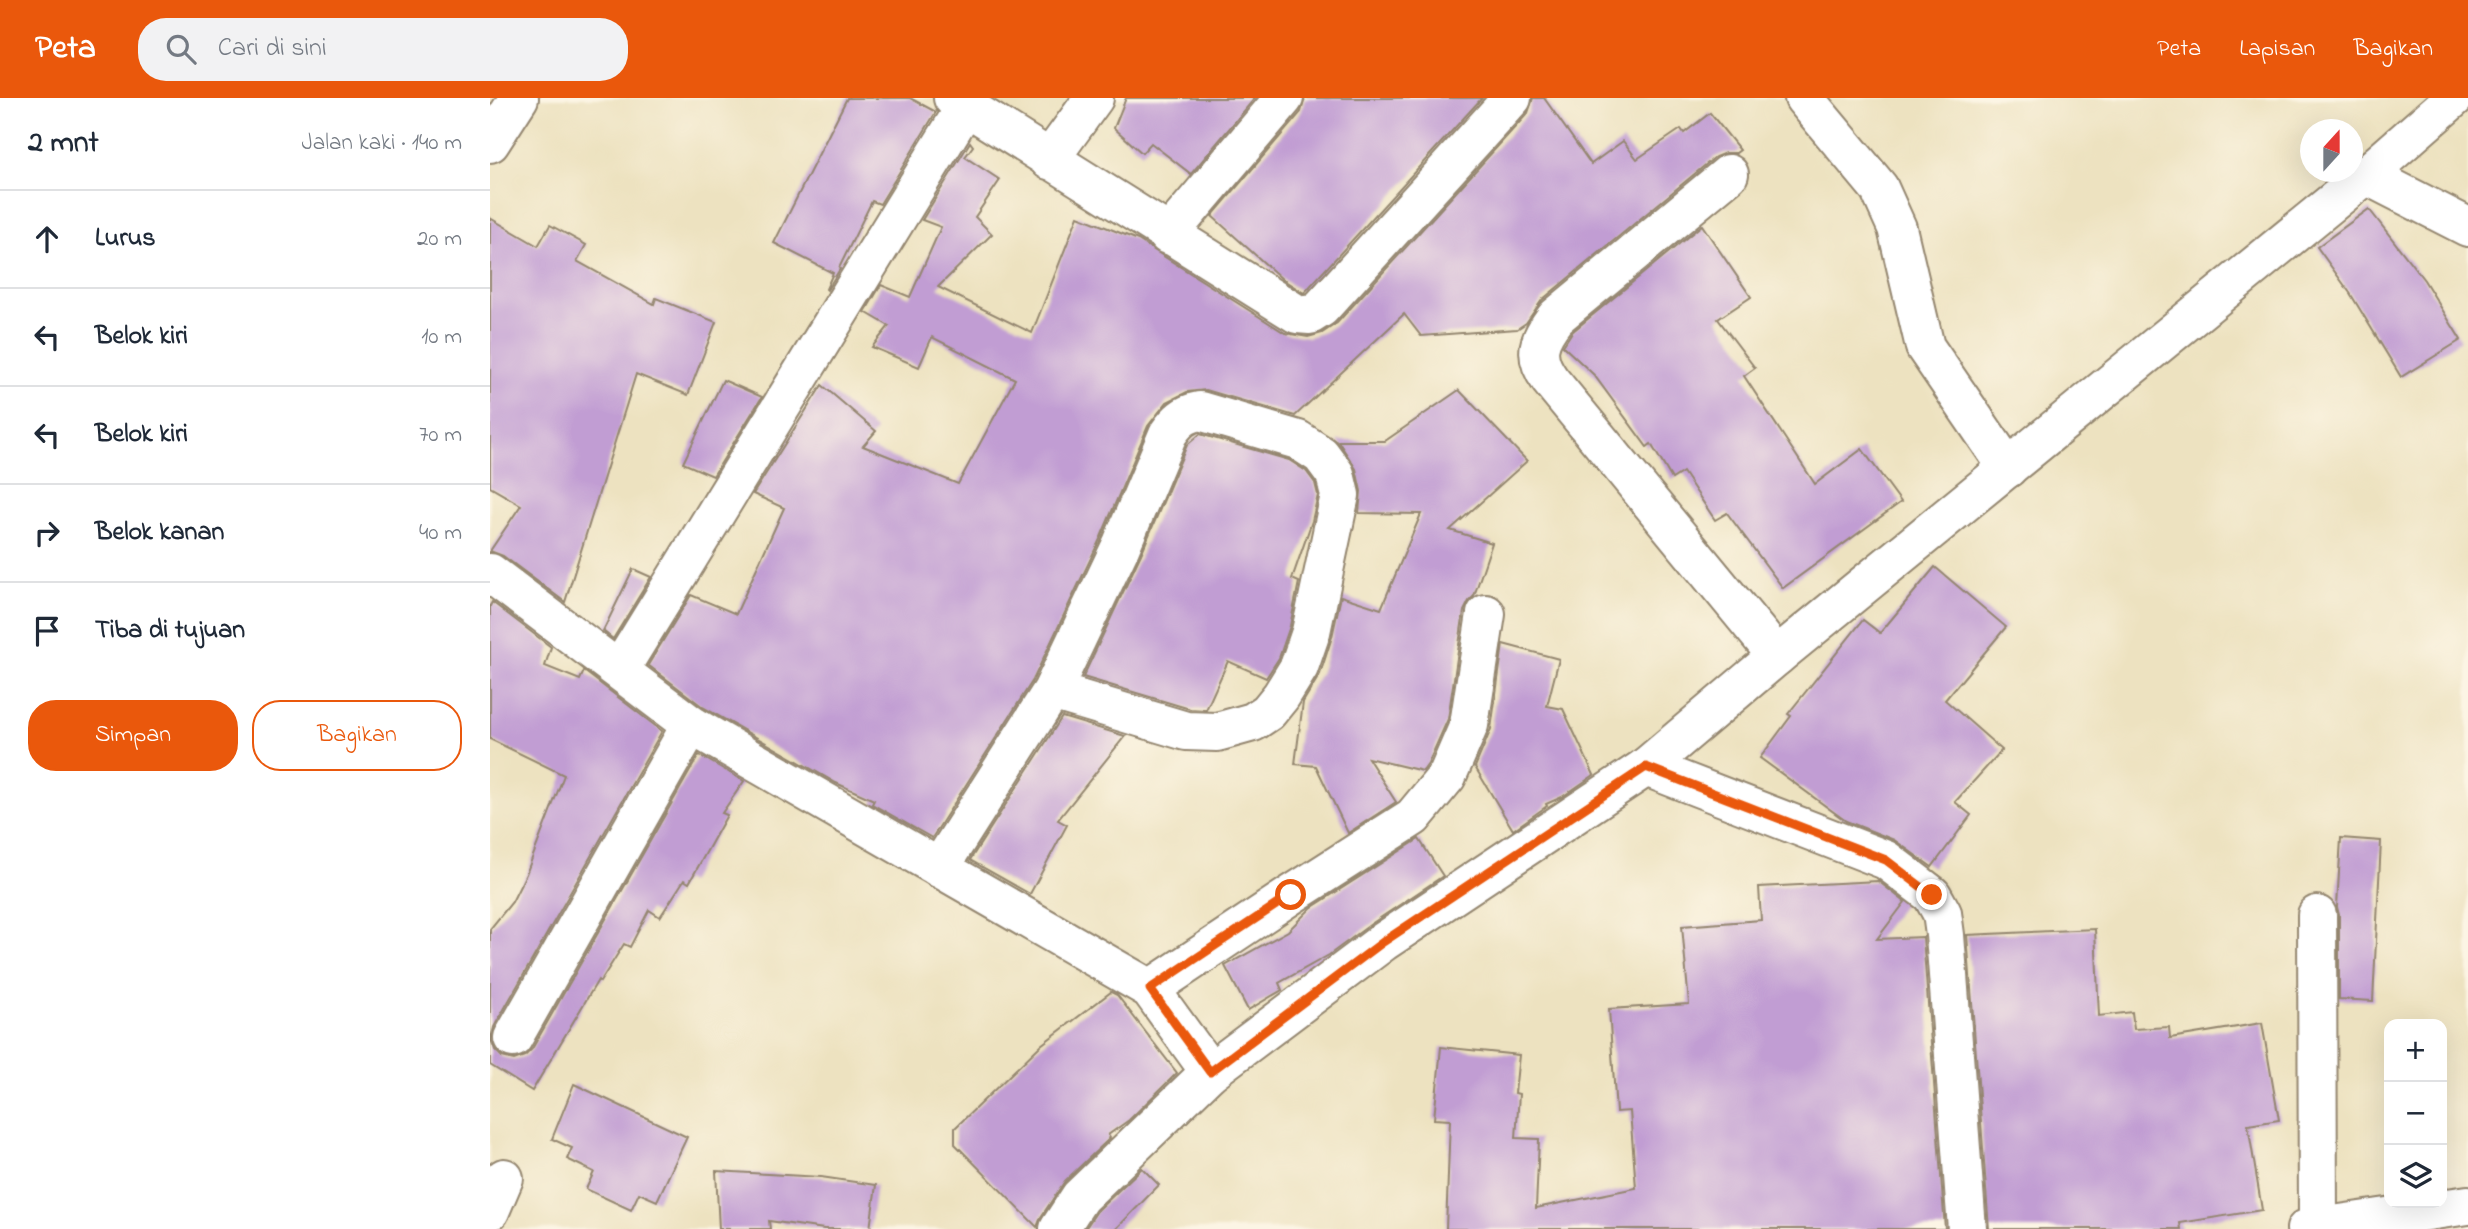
<!DOCTYPE html>
<html lang="id">
<meta charset="utf-8">
<style>
:root{--surface:#fff;--page:#f2f2f3;--text:#1f2937;--muted:#747a83;--line:#e0e1e3;--accent:#ea580c}
body{margin:0;font-family:"Indie Flower",sans-serif;background:var(--page);color:var(--text)}
.controls{position:absolute;right:21px;bottom:21px;display:grid;overflow:hidden;border-radius:14px;box-shadow:0 7px 28px #0002}
.controls button{width:63px;height:63px;display:grid;place-items:center;padding:0;border:0;border-bottom:2px solid var(--line);background:var(--surface);color:var(--text);font:35px sans-serif}
.compass{position:absolute;left:1810px;top:21px;width:63px;height:63px;border-radius:50%;background:var(--surface);box-shadow:0 7px 28px #0002;rotate:21deg}
.stop{position:absolute;width:21px;height:21px;margin:-16px;border:5px solid #ea580c;border-radius:50%;background:#fff}
.stop.end{background:#ea580c;border-color:#fff;box-shadow:0 2px 7px #0008}
.list{margin:0;padding:0;list-style:none}
h2{display:flex;justify-content:space-between;align-items:center;height:91px;margin:0;padding:0 28px;font-size:30px}
h2 small{font-size:23px;font-weight:400;color:var(--muted)}
.list li{display:grid;grid-template-columns:46px 1fr auto;gap:21px;align-items:center;box-sizing:border-box;height:98px;padding:0 28px;border-top:2px solid var(--line)}
.list b{display:block;font-size:26px;white-space:nowrap}
.list em{font-size:23px;font-style:normal;color:var(--muted)}
.actions{display:flex;gap:14px;padding:21px 28px}
.actions a{flex:1;padding:16px 0;border:2px solid var(--accent);border-radius:28px;text-align:center;font-size:24px;color:var(--accent)}
.actions .main{background:var(--accent);color:#fff}
.icon{flex:none;width:38px;height:38px;fill:none;stroke:currentColor;stroke-width:2;stroke-linecap:round;stroke-linejoin:round}
.map{position:relative;flex:none;width:1978px;height:1131px;overflow:hidden}
header{display:flex;align-items:center;gap:42px;box-sizing:border-box;height:98px;padding:0 35px;background:var(--accent);color:#fff}
header strong{font-size:33px}
nav{display:flex;gap:38px;margin-inline-start:auto;font-size:24px}
.search{width:490px;height:63px;background:var(--page);display:flex;align-items:center;gap:18px;box-sizing:border-box;padding:0 24px;border-radius:28px;color:var(--muted);font-size:26px}
main{display:flex}
aside{flex:1;background:var(--surface)}
.map>svg:first-child{display:block}
.building{fill:#c19dd3}
.lines{fill:none;stroke-linecap:round;stroke-linejoin:round}
.minor-casing{stroke:#94866f;stroke-width:42}
.minor{stroke:#fff;stroke-width:38}
.route{stroke:#ea580c;stroke-width:9}
</style>
<header>
<strong>Peta</strong>
<div class="search"><svg class="icon" aria-label="search" viewBox="0 0 24 24"><circle cx="10" cy="10" r="6"/><path d="M15 15l6 6"/></svg>Cari di sini</div>
<nav><a>Peta</a><a>Lapisan</a><a>Bagikan</a></nav>
</header>
<main>
<aside>
<h2>2 mnt<small>Jalan kaki · 140 m</small></h2>
<ul class="list">
<li><svg class="icon" aria-label="ahead" viewBox="0 0 24 24"><path d="M12 20V5M6 11l6-6 6 6"/></svg><div><b>Lurus</b></div><em>20 m</em></li>
<li><svg class="icon" aria-label="left" viewBox="0 0 24 24"><path d="M17 20v-9H6M10 6l-5 5 5 5"/></svg><div><b>Belok kiri</b></div><em>10 m</em></li>
<li><svg class="icon" aria-label="left" viewBox="0 0 24 24"><path d="M17 20v-9H6M10 6l-5 5 5 5"/></svg><div><b>Belok kiri</b></div><em>70 m</em></li>
<li><svg class="icon" aria-label="right" viewBox="0 0 24 24"><path d="M7 20v-9h11M14 6l5 5-5 5"/></svg><div><b>Belok kanan</b></div><em>40 m</em></li>
<li><svg class="icon" aria-label="arrive" viewBox="0 0 24 24"><path d="M6 21V4h12l-3 4 3 4H6"/></svg><div><b>Tiba di tujuan</b></div></li>
</ul>
<div class="actions"><a class="main">Simpan</a><a>Bagikan</a></div>
</aside>
<div class="map">
<svg width="1978" height="1131" viewBox="0 0 1978 1131">
<rect width="100%" height="100%" fill="#fcf5e5"/>
<filter id="ink" filterUnits="userSpaceOnUse"><feTurbulence type="fractalNoise" baseFrequency=".0143" numOctaves="2"/><feDisplacementMap in="SourceGraphic" scale="14" xChannelSelector="R" yChannelSelector="G"/><feConvolveMatrix kernelMatrix="1 2 1 2 8 2 1 2 1" color-interpolation-filters="sRGB"/></filter>
<filter id="wash" filterUnits="userSpaceOnUse"><feTurbulence type="fractalNoise" baseFrequency=".00686" numOctaves="4" result="noise"/><feDisplacementMap in="SourceGraphic" scale="28" xChannelSelector="R" yChannelSelector="G"/><feGaussianBlur stdDeviation="1.57" result="paint"/><feColorMatrix in="noise" values="0 0 0 0 0 0 0 0 0 0 0 0 0 0 0 0 0 1.4 0 .05"/><feComposite in="paint" operator="in"/></filter>
<g filter="url(#wash)">
<rect width="100%" height="100%" fill="#ede2c0"/>
<g id="blocks">
<g class="building">
<path d="M357,0H420L446,14L390,106L382,103L349,170L350,171L337,192L336,191L343,175L284,145Z"/>
<path d="M636,0H765L701,76L661,45L652,55L624,30Z"/>
<path d="M815,0H992L814,195L792,181L722,118L811,14Z"/>
<path d="M1043,0H1054L1101,66L1133,43L1147,61L1191,31L1194,35L1220,15L1250,52L1246,55H1235L1225,59L1052,202L1036,225L1027,231L931,238L914,216L805,318L716,292L697,294L677,304L658,328L611,439L543,582L442,740L382,706L384,702L346,685L213,609L158,567L201,497L246,516L294,410L263,396L332,287L386,333L373,348L468,386L525,281L442,239L429,269L382,249L399,228L375,214L391,187L420,199L451,129L432,122L480,44L483,48L475,59L510,82L485,119L502,136L448,189L542,235L588,118L648,142L795,235L818,239L832,235L847,225L1038,15Z"/>
<path d="M1879,111L1934,182L1971,242L1911,279L1860,195L1827,149Z"/>
<path d="M0,120L48,148L60,127L96,147L87,163L164,206L166,200L226,224L198,297L146,276L75,504L13,458L0,453L31,407L0,389Z"/>
<path d="M1212,127L1261,199L1228,221L1265,270L1254,278L1325,386L1372,351L1411,404L1293,490L1237,415L1225,422L1193,374L1182,381L1161,346L1157,349L1104,277L1073,248L1082,234Z"/>
<path d="M233,282L272,299L223,378L193,365Z"/>
<path d="M969,292L1037,363L960,432L1002,445L984,498L979,503L974,513L958,621L938,666L933,673L878,660L906,704L858,735L826,668L805,666L813,604L830,576L842,539L851,498L891,511L931,416L869,415L871,393L866,371L848,343H895Z"/>
<path d="M710,336L799,362L816,373L825,385L828,397L822,423L802,481L809,484L800,528L789,560L776,580L738,563L716,612L700,611L593,579L651,456L697,347Z"/>
<path d="M1445,469L1516,529L1455,602L1512,652L1465,704L1481,717L1442,769L1404,742L1356,723L1270,660L1301,618L1298,616L1373,522L1390,535Z"/>
<path d="M143,471L161,479L123,541L113,533Z"/>
<path d="M2,504L61,549L55,568L90,582L94,573L172,633L4,929L1,941L5,952L12,959L24,962L35,958L42,951L209,657L254,683L232,715L237,717L199,785L194,782L170,819L159,812L140,849L134,846L110,884L108,882L42,993L0,967V831L22,804L36,776L74,677L0,641V508Z"/>
<path d="M1013,546L1069,561L1057,608L1073,611L1104,677L1072,699L1056,706L1057,708L1023,732L985,669L1001,631Z"/>
<path d="M572,619L635,638L568,722L577,727L540,796L480,762Z"/>
<path d="M1851,740L1891,743L1883,903L1849,901V817L1847,809Z"/>
<path d="M929,741L953,778L881,826L839,857L789,885L792,892L758,912L735,868L798,833L821,810Z"/>
<path d="M1388,783L1415,804L1387,841L1433,839L1455,1131H956L960,1022L944,1021L951,949L1029,957L1025,995L1029,996L1026,1040L1049,1041L1046,1110L1146,1090L1140,1013L1126,1014L1119,911L1199,906L1192,828L1271,822L1269,789Z"/>
<path d="M1605,831L1609,918L1642,914L1644,931L1679,929L1680,940L1772,925L1789,1022L1758,1027L1772,1112L1690,1125L1691,1131H1499L1477,837Z"/>
<path d="M621,894L627,897L687,975L639,1022L618,1037L620,1040L575,1083L551,1119L547,1129L465,1046V1030L551,947Z"/>
<path d="M84,986L197,1039L167,1103L149,1095L141,1112L96,1091L104,1074L77,1061L82,1050L62,1041Z"/>
<path d="M652,1070L669,1087L626,1131H595L607,1113Z"/>
<path d="M226,1073L331,1079L386,1087L380,1131H334L279,1123L280,1131H229Z"/>
</g>
</g>
</g>
<g filter="url(#ink)">
<use href="#blocks" fill-opacity="0" stroke="#94866f" stroke-width="2"/>
<g class="lines">
<g class="minor-casing">
<g id="minor">
<path d="M463,0L807,216L820,217L831,210L1022,0"/>
<path d="M1314,0L1389,90L1407,130L1435,249L1518,370"/>
<path d="M0,45L29,0"/>
<path d="M559,62L604,0"/>
<path d="M1239,76L1066,219C1048,242 1042,257 1060,282L1287,558"/>
<path d="M1876,77L1978,129"/>
<path d="M678,137L794,0"/>
<path d="M0,475L201,627L660,891L720,974"/>
<path d="M130,571L476,8"/>
<path d="M1156,669L1396,762L1442,797L1452,815L1455,837L1477,1131"/>
<path d="M449,770L562,593L631,448L678,336C687,323 694,316 710,313L808,342L831,357L845,376L850,397L821,534L809,569L791,598L778,614L763,624L727,634L696,633L562,593"/>
<path d="M1827,817L1828,1129"/>
<path d="M660,891L801,797L923,719L957,678L979,627L996,516"/>
<path d="M23,940L201,627"/>
<path d="M0,1113L14,1080"/>
<path d="M569,1131L590,1099L720,974L893,844L1156,669L1287,558L1876,77L1964,0"/>
<path d="M1816,1131L1978,1107"/>
</g>
</g>
<use href="#minor" class="minor"/>
</g>
</g>
<g class="lines" filter="url(#ink)">
<path class="route" d="M801,797L660,891L720,974L893,844L1156,669L1396,762L1442,797"/>
</g>
</svg>
<div class="controls">
<button>+</button>
<button>−</button>
<button><svg class="icon" aria-label="layers" viewBox="0 0 24 24"><path d="M12 4l9 5-9 5-9-5zM3 14l9 5 9-5"/></svg></button>
</div>
<svg class="compass" viewBox="-18 -18 36 36"><path d="M0-13l5 13h-10z" fill="#e53935"/><path d="M0 13l5-13h-10z" fill="#747a83"/></svg>
<div class="stop" style="left:801px;top:797px"></div>
<div class="stop end" style="left:1442px;top:797px"></div>
</div>
</main>
